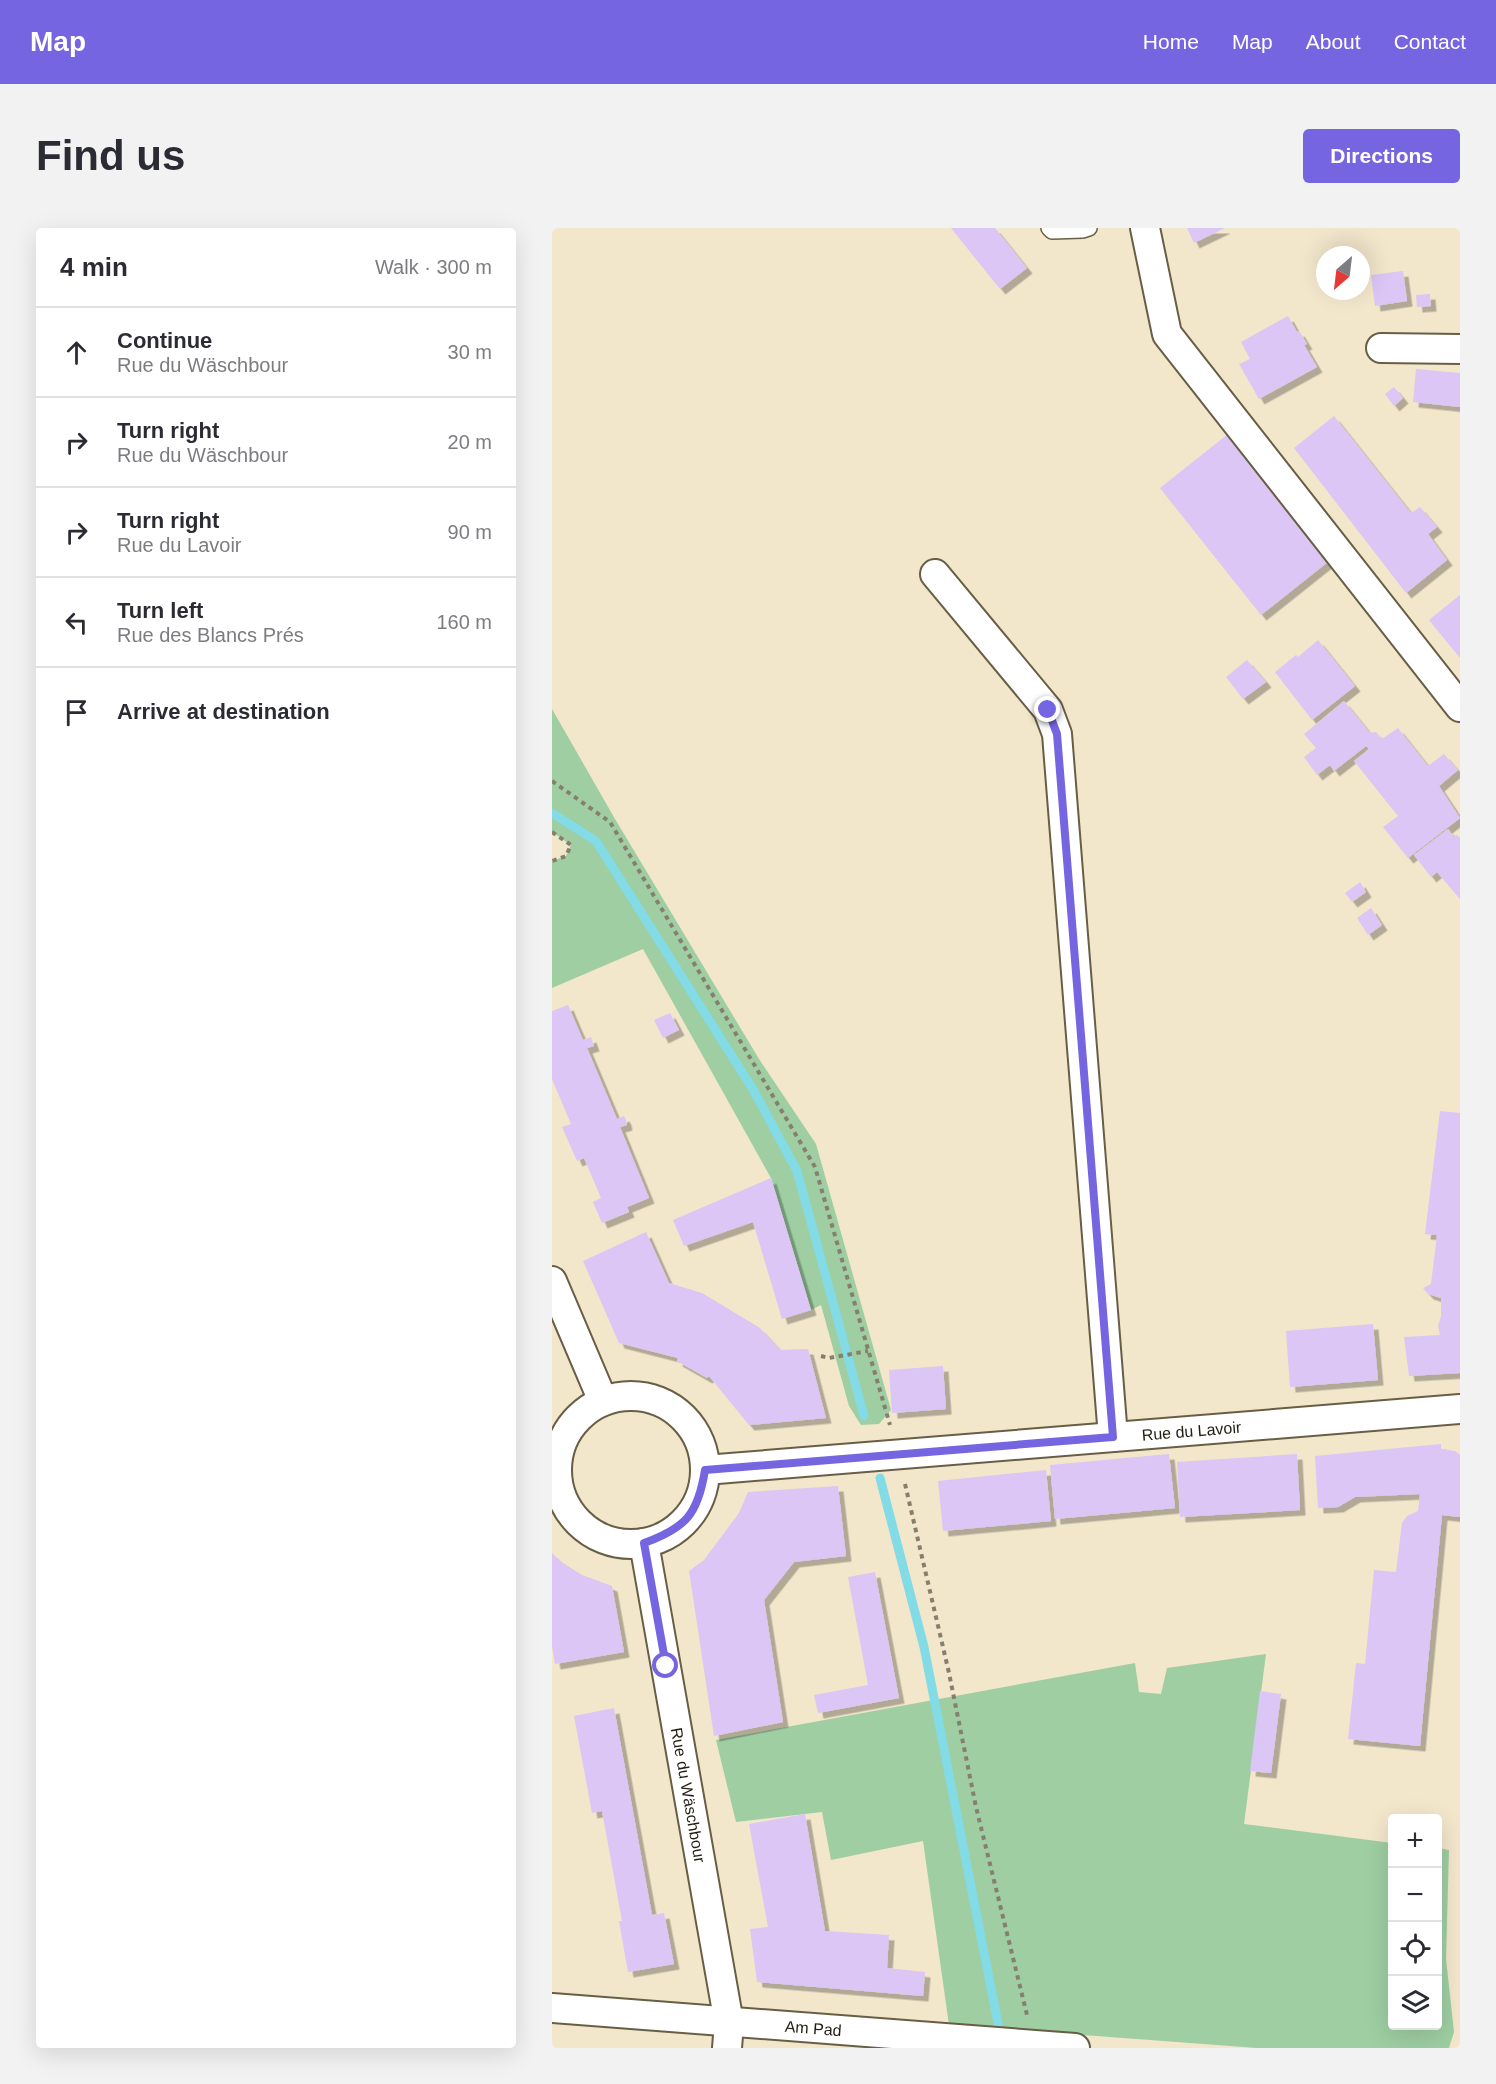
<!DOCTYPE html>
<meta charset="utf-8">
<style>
:root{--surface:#fff;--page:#f2f2f3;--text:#2b2b33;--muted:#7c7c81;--line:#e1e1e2;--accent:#7565e0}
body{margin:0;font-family:Arial,sans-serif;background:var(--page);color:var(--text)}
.controls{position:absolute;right:18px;bottom:18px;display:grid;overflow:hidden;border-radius:6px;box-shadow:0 6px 24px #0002}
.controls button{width:54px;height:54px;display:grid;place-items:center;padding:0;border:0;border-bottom:2px solid var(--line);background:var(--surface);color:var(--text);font:30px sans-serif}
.compass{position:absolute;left:764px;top:18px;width:54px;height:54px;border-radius:50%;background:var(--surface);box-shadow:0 6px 24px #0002;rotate:208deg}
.stop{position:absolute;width:18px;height:18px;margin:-14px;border:4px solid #7565e0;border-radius:50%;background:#fff}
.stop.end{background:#7565e0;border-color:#fff;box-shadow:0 2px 6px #0008}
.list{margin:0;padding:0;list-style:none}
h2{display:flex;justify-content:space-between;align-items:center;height:78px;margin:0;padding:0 24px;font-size:26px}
h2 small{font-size:20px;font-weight:400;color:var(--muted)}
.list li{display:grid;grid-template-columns:39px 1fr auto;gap:18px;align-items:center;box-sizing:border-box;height:90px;padding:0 24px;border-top:2px solid var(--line)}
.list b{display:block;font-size:22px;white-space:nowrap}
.list p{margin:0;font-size:20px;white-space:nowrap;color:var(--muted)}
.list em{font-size:20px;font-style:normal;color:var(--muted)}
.icon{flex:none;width:33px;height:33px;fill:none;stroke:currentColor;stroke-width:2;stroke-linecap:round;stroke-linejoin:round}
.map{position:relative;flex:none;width:908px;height:1820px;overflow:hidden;border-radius:6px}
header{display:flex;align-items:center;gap:36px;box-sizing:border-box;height:84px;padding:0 30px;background:var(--accent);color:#fff}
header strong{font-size:28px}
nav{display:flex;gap:33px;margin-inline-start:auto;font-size:21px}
.intro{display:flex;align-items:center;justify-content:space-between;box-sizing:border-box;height:144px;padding:0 36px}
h1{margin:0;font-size:42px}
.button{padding:15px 27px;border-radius:6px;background:var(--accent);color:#fff;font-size:21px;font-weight:700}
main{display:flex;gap:36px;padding:0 36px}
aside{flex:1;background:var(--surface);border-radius:6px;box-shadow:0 6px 24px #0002}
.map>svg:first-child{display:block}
.green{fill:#9ecea2}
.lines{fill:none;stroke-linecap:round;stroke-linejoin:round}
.stream{stroke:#82dbe5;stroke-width:9}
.building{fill:#dbc6f6;filter:url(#shadow)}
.service-casing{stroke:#685e46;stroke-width:18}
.minor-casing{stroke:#685e46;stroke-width:32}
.path{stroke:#877f6d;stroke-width:4;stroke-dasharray:4.5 4.5;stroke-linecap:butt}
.service{stroke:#fff;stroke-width:15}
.minor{stroke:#fff;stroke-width:28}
.route{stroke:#7565e0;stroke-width:8}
.labels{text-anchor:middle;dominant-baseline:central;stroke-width:6;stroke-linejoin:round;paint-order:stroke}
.street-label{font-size:16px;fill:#211d13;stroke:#fef4de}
</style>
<header>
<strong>Map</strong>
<nav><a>Home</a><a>Map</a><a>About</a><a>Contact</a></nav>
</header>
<div class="intro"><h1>Find us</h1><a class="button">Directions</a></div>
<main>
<aside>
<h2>4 min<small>Walk · 300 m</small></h2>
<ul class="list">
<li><svg class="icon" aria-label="ahead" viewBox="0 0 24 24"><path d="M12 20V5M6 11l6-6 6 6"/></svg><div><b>Continue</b><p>Rue du Wäschbour</p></div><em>30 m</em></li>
<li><svg class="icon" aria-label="right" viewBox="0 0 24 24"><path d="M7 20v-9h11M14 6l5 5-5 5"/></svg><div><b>Turn right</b><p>Rue du Wäschbour</p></div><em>20 m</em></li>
<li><svg class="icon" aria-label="right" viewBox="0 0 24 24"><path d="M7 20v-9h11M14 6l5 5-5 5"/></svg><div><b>Turn right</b><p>Rue du Lavoir</p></div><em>90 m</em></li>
<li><svg class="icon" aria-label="left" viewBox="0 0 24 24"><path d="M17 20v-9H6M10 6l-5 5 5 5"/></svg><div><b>Turn left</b><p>Rue des Blancs Prés</p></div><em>160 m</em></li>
<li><svg class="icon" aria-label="arrive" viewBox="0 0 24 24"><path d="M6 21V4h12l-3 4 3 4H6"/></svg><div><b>Arrive at destination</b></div></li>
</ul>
</aside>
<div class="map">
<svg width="908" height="1820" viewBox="0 0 908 1820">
<defs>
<filter id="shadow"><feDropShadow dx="5.5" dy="5.5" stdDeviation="0" flood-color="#0004"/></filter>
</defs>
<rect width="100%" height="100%" fill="#f2e6cb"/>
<g class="green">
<path d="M0,481L63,591L207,831L264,916L339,1182L327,1196L309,1197L297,1178L269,1077L259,1082L219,950L91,721L0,760V633L14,628L19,617L0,604Z"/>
<path d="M714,1426L692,1596L840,1615V1798H886V1620L897,1622L894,1731L902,1804L897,1820H705L397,1797L371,1613L279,1632L270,1584L184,1594L164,1512L583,1435L587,1464L609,1466L615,1440Z"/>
</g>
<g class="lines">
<g class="stream">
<path d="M0,585L44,613L202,863L245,943L312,1188"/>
<path d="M328,1250L372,1419L449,1811"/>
</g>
</g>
<g class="building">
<path d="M399,0H443L475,40L448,61Z"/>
<path d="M635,0H673L642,15Z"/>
<path d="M851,43L855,73L823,78L819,47Z"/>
<path d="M878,66L879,78L865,79L864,67Z"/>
<path d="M736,88L745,104L747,103L755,116L752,117L765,139L707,171L687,136L698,131L689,114Z"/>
<path d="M864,141L908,145V179L861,174Z"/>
<path d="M842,159L851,170L842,178L833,166Z"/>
<path d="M782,188L859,285L868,279L885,299L876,306L895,332L854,365L742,220Z"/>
<path d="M676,206L777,333L709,387L608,260Z"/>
<path d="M908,367V430L877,392Z"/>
<path d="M766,412L803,458L760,492L723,444L744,427L746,429Z"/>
<path d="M695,432L714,454L691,471L674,449Z"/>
<path d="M792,473L818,505L824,504L830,511L846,500L876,538L892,526L906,542L887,558L908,590L856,630L831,599L846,588L802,533L817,521L814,518L782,543L778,537L765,547L752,529L764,520L752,506Z"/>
<path d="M896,601L902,609L905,607L908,610V671L885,644L879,649L862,627Z"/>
<path d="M808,654L814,664L800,674L793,665Z"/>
<path d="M819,680L830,697L816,707L805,690Z"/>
<path d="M16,777L31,812L39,809L42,818L35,820L65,891L72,888L74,892L75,897L68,899L97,970L75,979L77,984L50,995L41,974L49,970L32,930L25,933L10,899L19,896L0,851V783Z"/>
<path d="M118,785L127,802L111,810L102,792Z"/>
<path d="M888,883L908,885V1145L857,1148L852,1109L888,1107L886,1098L889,1088V1070L876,1066L871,1060L879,1056L885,1007L873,1006Z"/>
<path d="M219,950L259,1082L230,1091L201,994L132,1018L121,992Z"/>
<path d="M94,1004L117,1055L150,1065L208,1100L228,1122L256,1121L274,1190L197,1197L157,1148L155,1150L125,1133L126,1130L67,1115L31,1033Z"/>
<path d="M821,1096L826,1152L738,1159L734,1103Z"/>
<path d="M391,1138L394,1181L340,1185L337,1142Z"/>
<path d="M889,1216V1221L903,1223L908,1227V1289L890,1287L868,1518L796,1511L804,1435L813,1436L822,1342L844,1344L850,1295L855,1288L866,1283L868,1266L803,1269L786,1279L766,1280L763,1228Z"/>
<path d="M617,1226L623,1280L503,1291L498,1237Z"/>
<path d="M745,1226L748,1282L628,1289L625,1234Z"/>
<path d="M494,1242L499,1293L391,1303L386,1253Z"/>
<path d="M286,1258L294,1328L242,1334L212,1372L231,1494L162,1508L137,1343L152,1332L187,1285L196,1264Z"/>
<path d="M0,1325L8,1333L30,1347L60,1358L72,1424L3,1436L0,1418Z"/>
<path d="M323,1344L347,1470L266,1485L262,1467L316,1457L296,1349Z"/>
<path d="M708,1463L729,1466L719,1545L698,1543Z"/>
<path d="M62,1480L100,1687L112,1685L122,1736L76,1744L67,1693H70L50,1583L40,1585L22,1488Z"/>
<path d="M253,1586L273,1703L337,1707L335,1740L373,1744L371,1768L205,1754L198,1701L216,1699L197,1596Z"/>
</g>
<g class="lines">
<g class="service-casing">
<path id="service" d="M497,0L500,3L531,2L537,0"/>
</g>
<g class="minor-casing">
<g id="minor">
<path d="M593,0L615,106L908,479"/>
<path d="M829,120L908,121"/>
<path d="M383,346L496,482L505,506L561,1209"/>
<path d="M0,1053L51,1173"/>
<circle cx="79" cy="1242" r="74"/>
<path id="s1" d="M153,1242L908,1181"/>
<path id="s2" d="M92,1315L177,1795L175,1820"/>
<path id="s3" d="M0,1780L523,1820"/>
</g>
</g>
<g class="path">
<path d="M0,553L58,594L263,939L338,1197"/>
<path d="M0,604L19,617L14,628L0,633"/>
<path d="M269,1128L277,1130L316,1123"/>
<path d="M353,1256L397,1445L424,1579L475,1787"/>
</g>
<use href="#service" class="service"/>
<use href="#minor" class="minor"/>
</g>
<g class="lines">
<path class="route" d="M114,1438L92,1315C134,1300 146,1286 153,1242L561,1209L505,506L496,482"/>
</g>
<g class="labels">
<g class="street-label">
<text stroke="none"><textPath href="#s1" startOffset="488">Rue du Lavoir</textPath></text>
<text stroke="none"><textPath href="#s2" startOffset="256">Rue du Wäschbour</textPath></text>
<text stroke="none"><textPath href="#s3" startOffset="262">Am Pad</textPath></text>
</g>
</g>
</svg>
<div class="controls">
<button>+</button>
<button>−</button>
<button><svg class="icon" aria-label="locate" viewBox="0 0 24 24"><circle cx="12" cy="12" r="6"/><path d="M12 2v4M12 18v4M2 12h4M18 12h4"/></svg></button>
<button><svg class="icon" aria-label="layers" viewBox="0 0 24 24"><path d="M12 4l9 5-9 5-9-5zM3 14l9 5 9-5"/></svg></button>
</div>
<svg class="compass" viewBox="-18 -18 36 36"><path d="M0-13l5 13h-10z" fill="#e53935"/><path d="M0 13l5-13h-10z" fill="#7c7c81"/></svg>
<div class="stop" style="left:114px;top:1438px"></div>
<div class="stop end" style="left:496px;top:482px"></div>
</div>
</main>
